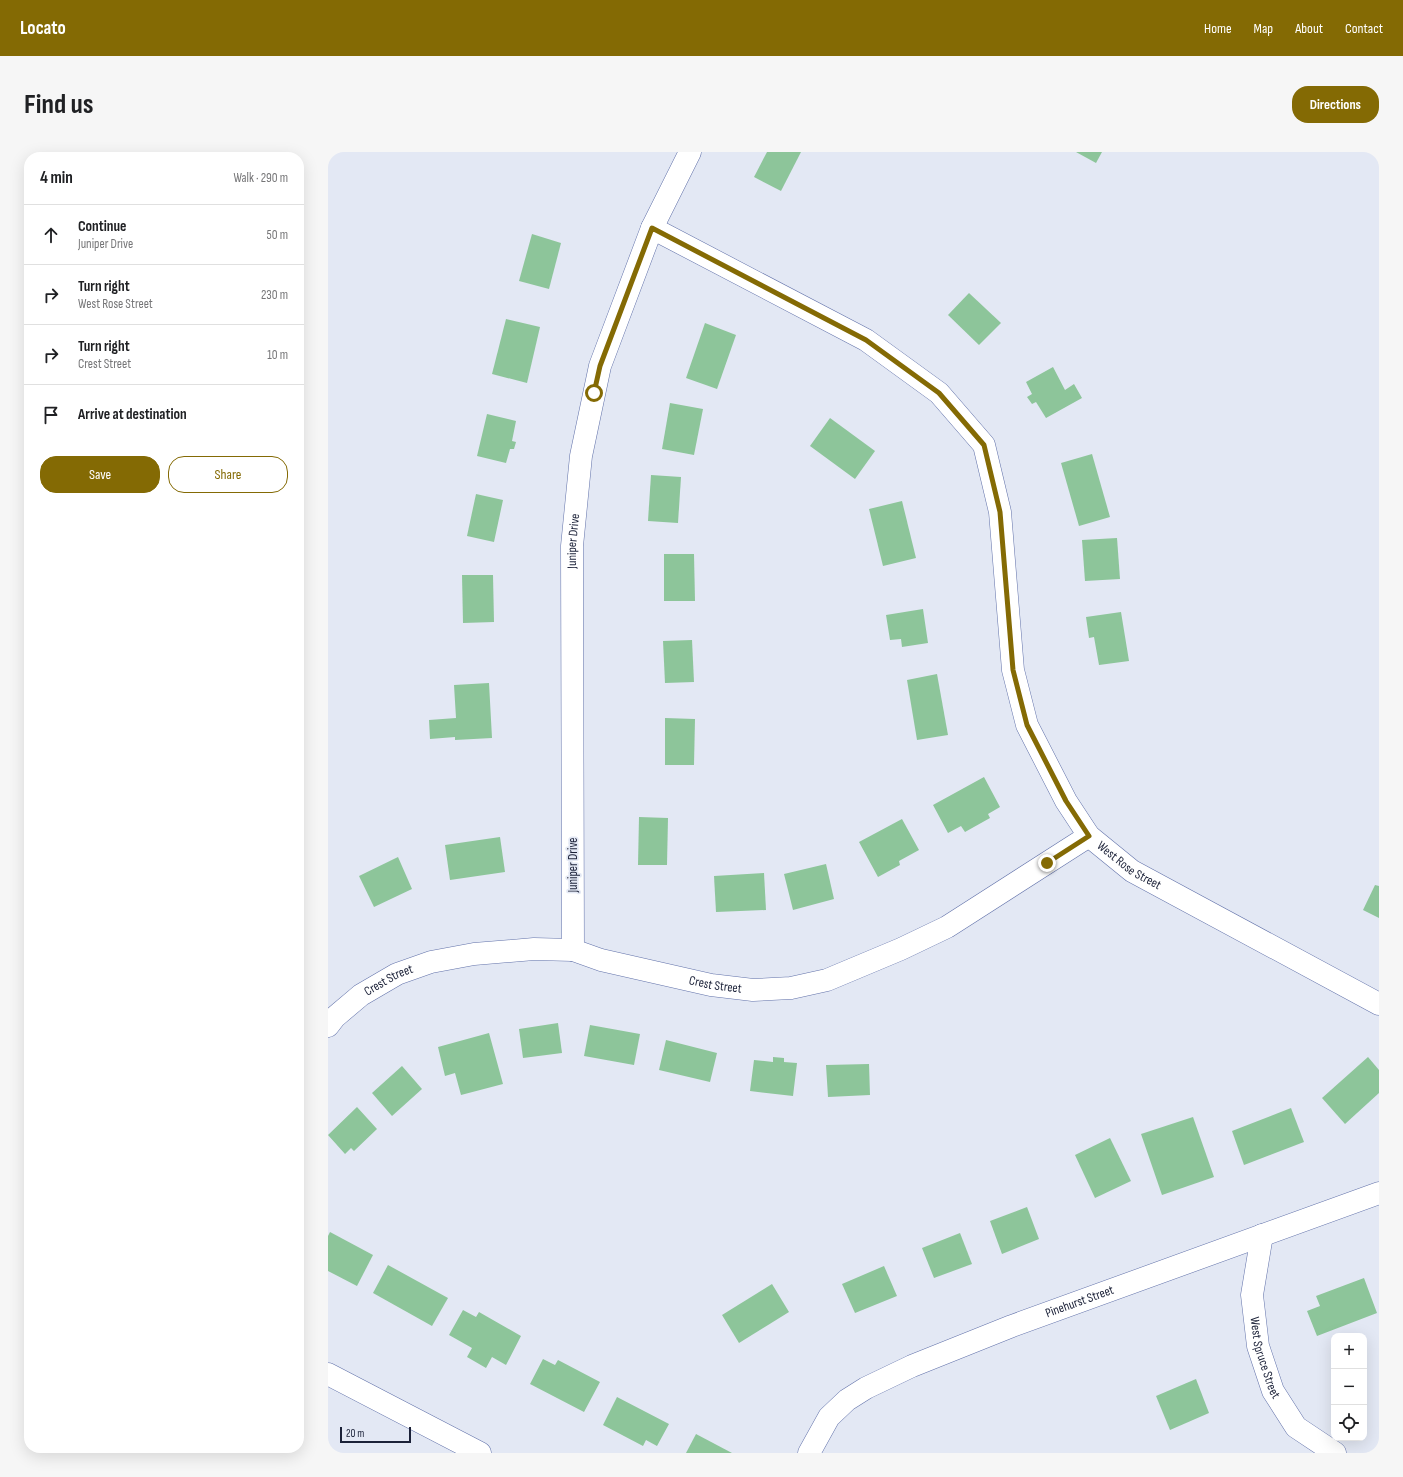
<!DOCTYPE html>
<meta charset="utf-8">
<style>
:root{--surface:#fff;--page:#f6f6f6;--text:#202124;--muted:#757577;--line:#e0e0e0;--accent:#846a04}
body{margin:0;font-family:"Sofia Sans Condensed",sans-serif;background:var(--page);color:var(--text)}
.controls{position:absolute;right:12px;bottom:12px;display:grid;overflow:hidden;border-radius:8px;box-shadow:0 4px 16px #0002}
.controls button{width:36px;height:36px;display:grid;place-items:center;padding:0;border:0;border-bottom:1px solid var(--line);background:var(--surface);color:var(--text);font:20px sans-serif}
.scale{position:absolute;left:12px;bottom:10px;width:71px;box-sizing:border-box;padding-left:4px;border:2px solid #1b2138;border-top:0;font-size:11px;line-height:14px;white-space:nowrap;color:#1b2138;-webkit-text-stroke:3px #e3e8f4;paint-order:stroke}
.stop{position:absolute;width:12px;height:12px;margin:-9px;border:3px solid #846a04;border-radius:50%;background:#fff}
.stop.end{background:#846a04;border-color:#fff;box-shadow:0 1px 4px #0008}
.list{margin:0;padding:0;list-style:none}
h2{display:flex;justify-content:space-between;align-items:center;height:52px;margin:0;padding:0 16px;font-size:17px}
h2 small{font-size:13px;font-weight:400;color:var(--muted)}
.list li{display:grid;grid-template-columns:26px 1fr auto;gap:12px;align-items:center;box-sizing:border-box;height:60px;padding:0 16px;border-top:1px solid var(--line)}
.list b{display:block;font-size:15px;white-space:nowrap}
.list p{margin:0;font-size:13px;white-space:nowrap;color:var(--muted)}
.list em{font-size:13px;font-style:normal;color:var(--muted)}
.actions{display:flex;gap:8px;padding:12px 16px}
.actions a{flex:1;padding:9px 0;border:1px solid var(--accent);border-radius:16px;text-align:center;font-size:14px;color:var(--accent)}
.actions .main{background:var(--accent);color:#fff}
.icon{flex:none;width:22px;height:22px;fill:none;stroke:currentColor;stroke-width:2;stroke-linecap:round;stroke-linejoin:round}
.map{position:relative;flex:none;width:1051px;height:1301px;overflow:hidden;border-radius:16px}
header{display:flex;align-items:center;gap:24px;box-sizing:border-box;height:56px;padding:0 20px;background:var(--accent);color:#fff}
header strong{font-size:19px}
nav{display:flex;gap:22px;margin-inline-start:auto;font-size:14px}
.intro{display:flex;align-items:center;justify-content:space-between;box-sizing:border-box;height:96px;padding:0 24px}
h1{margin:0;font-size:28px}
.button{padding:10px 18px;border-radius:16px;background:var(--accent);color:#fff;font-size:14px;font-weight:700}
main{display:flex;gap:24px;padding:0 24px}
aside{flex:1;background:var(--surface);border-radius:16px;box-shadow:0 4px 16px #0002}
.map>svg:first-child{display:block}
.building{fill:#8dc59a}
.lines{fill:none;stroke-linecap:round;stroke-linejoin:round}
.minor-casing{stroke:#6272aa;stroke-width:23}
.minor{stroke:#fff;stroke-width:22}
.route{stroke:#846a04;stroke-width:5}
.labels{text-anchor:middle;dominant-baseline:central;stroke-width:3.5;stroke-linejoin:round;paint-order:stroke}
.street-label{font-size:13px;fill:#1b2138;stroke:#e3e8f4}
</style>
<header>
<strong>Locato</strong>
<nav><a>Home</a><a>Map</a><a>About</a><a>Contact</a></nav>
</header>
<div class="intro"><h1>Find us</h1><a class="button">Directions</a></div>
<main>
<aside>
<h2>4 min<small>Walk · 290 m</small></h2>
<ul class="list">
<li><svg class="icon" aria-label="ahead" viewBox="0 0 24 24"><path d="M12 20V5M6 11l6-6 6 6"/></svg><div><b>Continue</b><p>Juniper Drive</p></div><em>50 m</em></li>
<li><svg class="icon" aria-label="right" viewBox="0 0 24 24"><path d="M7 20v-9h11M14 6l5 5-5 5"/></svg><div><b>Turn right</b><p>West Rose Street</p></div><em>230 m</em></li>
<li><svg class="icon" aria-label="right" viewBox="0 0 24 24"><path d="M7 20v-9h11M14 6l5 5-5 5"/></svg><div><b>Turn right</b><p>Crest Street</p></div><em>10 m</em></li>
<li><svg class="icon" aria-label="arrive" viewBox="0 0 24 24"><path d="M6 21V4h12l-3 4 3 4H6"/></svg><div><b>Arrive at destination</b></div></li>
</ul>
<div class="actions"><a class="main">Save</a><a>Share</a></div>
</aside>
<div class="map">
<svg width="1051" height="1301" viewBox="0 0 1051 1301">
<rect width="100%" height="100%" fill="#e3e8f4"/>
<g class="building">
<path d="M439,0H473L453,39L426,25Z"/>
<path d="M748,0H774L768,11Z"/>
<path d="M204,82L233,91L221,137L191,129Z"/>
<path d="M641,141L673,171L651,193L620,163Z"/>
<path d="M178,167L212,175L199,231L164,222Z"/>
<path d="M377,171L408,183L389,237L358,226Z"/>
<path d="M725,215L737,238L746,232L754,246L718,266L708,250L704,252L699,245L704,242L698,230Z"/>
<path d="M342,251L375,257L366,303L334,297Z"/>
<path d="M159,262L188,269L184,289L188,290L186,297H182L178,311L149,304Z"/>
<path d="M502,266L547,299L527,327L482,294Z"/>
<path d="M764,302L782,365L751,374L733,311Z"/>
<path d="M323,323L353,325L350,371L320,369Z"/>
<path d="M148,342L175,348L166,390L139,384Z"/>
<path d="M574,349L588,406L555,414L541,357Z"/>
<path d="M789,386L792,427L757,429L754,388Z"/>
<path d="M336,402H366L367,449H336Z"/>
<path d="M134,423H165L166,470L135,471Z"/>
<path d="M595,457L600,491L574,495L573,487L562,488L558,463Z"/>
<path d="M793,460L801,509L771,513L766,485L761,486L758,465Z"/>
<path d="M364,488L366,530L337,531L335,489Z"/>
<path d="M609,522L620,583L589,588L579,528Z"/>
<path d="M161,531L164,586L127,588V585L102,587L101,568L128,566L126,533Z"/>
<path d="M337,566L367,567L366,613H337Z"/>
<path d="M656,625L672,655L660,662L662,666L637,680L633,674L620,681L605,653Z"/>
<path d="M311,665L340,666L339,713H310Z"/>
<path d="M574,667L591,698L571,709L572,713L550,725L531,690Z"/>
<path d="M172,685L177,720L122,728L117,693Z"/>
<path d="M70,705L84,737L46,755L31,724Z"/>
<path d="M498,712L506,747L465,758L456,722Z"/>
<path d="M436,721L438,758L388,760L386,724Z"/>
<path d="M1047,733L1051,734V766L1035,758Z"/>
<path d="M230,871L234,901L195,906L191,877Z"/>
<path d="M262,873L312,882L306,913L256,904Z"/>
<path d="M161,881L175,932L133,943L127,921L117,924L110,895Z"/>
<path d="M338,888L389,901L382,930L331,918Z"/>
<path d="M445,905L456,906V910L469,911L465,944L422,939L426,908L445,910Z"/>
<path d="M1040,905L1051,918V941L1017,972L994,946Z"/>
<path d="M541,912L542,943L500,945L498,913Z"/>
<path d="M74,914L94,937L64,964L44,941Z"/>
<path d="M29,955L49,977L26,999L23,996L17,1002L0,983Z"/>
<path d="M963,956L976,990L916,1013L904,979Z"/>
<path d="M865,965L886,1025L834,1043L813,982Z"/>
<path d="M782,986L803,1029L767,1046L747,1003Z"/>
<path d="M699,1055L711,1087L674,1102L662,1069Z"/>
<path d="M2,1080L45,1103L29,1134L0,1119V1084Z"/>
<path d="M632,1081L644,1112L606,1126L594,1096Z"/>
<path d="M60,1113L120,1146L104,1174L45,1141Z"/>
<path d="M556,1114L569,1144L527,1161L514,1132Z"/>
<path d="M1036,1126L1049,1161L989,1184L979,1159L992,1154L988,1144Z"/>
<path d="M444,1132L461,1160L411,1191L394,1163Z"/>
<path d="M135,1158L148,1165L151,1160L193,1184L178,1213L164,1205L158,1216L139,1205L144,1196L121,1183Z"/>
<path d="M215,1207L227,1213L230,1208L272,1230L256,1260L202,1232Z"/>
<path d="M868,1227L881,1261L842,1278L828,1244Z"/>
<path d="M289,1245L341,1272L329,1294L318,1288L315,1294L275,1273Z"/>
<path d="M368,1282L404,1301H358Z"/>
</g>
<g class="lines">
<g class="minor-casing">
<g id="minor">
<path id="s1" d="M324,76L538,188L611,241L656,293L672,360L685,518L699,573L738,649L761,684L804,719L1051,852"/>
<path id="s2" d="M245,798L244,394L253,304L272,214L324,76L362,0"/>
<path id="s3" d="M0,874L7,865L33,843L69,822L103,810L146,802L206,797L245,798L273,808L383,833L425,838L463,836L499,828L573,797L619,775L761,684"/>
<path id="s4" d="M934,1083L924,1143L930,1194L945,1239L968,1275L1007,1301"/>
<path d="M0,1222L152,1301"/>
<path id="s5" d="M481,1301L501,1265L519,1248L538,1236L584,1214L684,1174L1051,1041"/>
</g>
</g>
<use href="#minor" class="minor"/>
</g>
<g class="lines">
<path class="route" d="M266,241L272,214L324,76L538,188L611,241L656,293L672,360L685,518L699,573L738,649L761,684L719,711"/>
</g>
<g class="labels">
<g class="street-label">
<text stroke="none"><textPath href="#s2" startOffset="409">Juniper Drive</textPath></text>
<text transform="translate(245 713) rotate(-90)">Juniper Drive</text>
<text stroke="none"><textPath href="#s1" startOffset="862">West Rose Street</textPath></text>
<text stroke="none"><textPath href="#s3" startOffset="77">Crest Street</textPath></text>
<text stroke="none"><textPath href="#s3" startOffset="413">Crest Street</textPath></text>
<text stroke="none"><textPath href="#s5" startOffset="319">Pinehurst Street</textPath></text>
<text stroke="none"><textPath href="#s4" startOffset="125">West Spruce Street</textPath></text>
</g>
</g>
</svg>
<div class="controls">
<button>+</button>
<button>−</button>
<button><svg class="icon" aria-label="locate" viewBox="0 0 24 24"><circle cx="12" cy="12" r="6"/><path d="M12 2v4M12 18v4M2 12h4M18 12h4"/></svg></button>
</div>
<div class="scale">20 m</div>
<div class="stop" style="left:266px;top:241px"></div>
<div class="stop end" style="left:719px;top:711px"></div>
</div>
</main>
